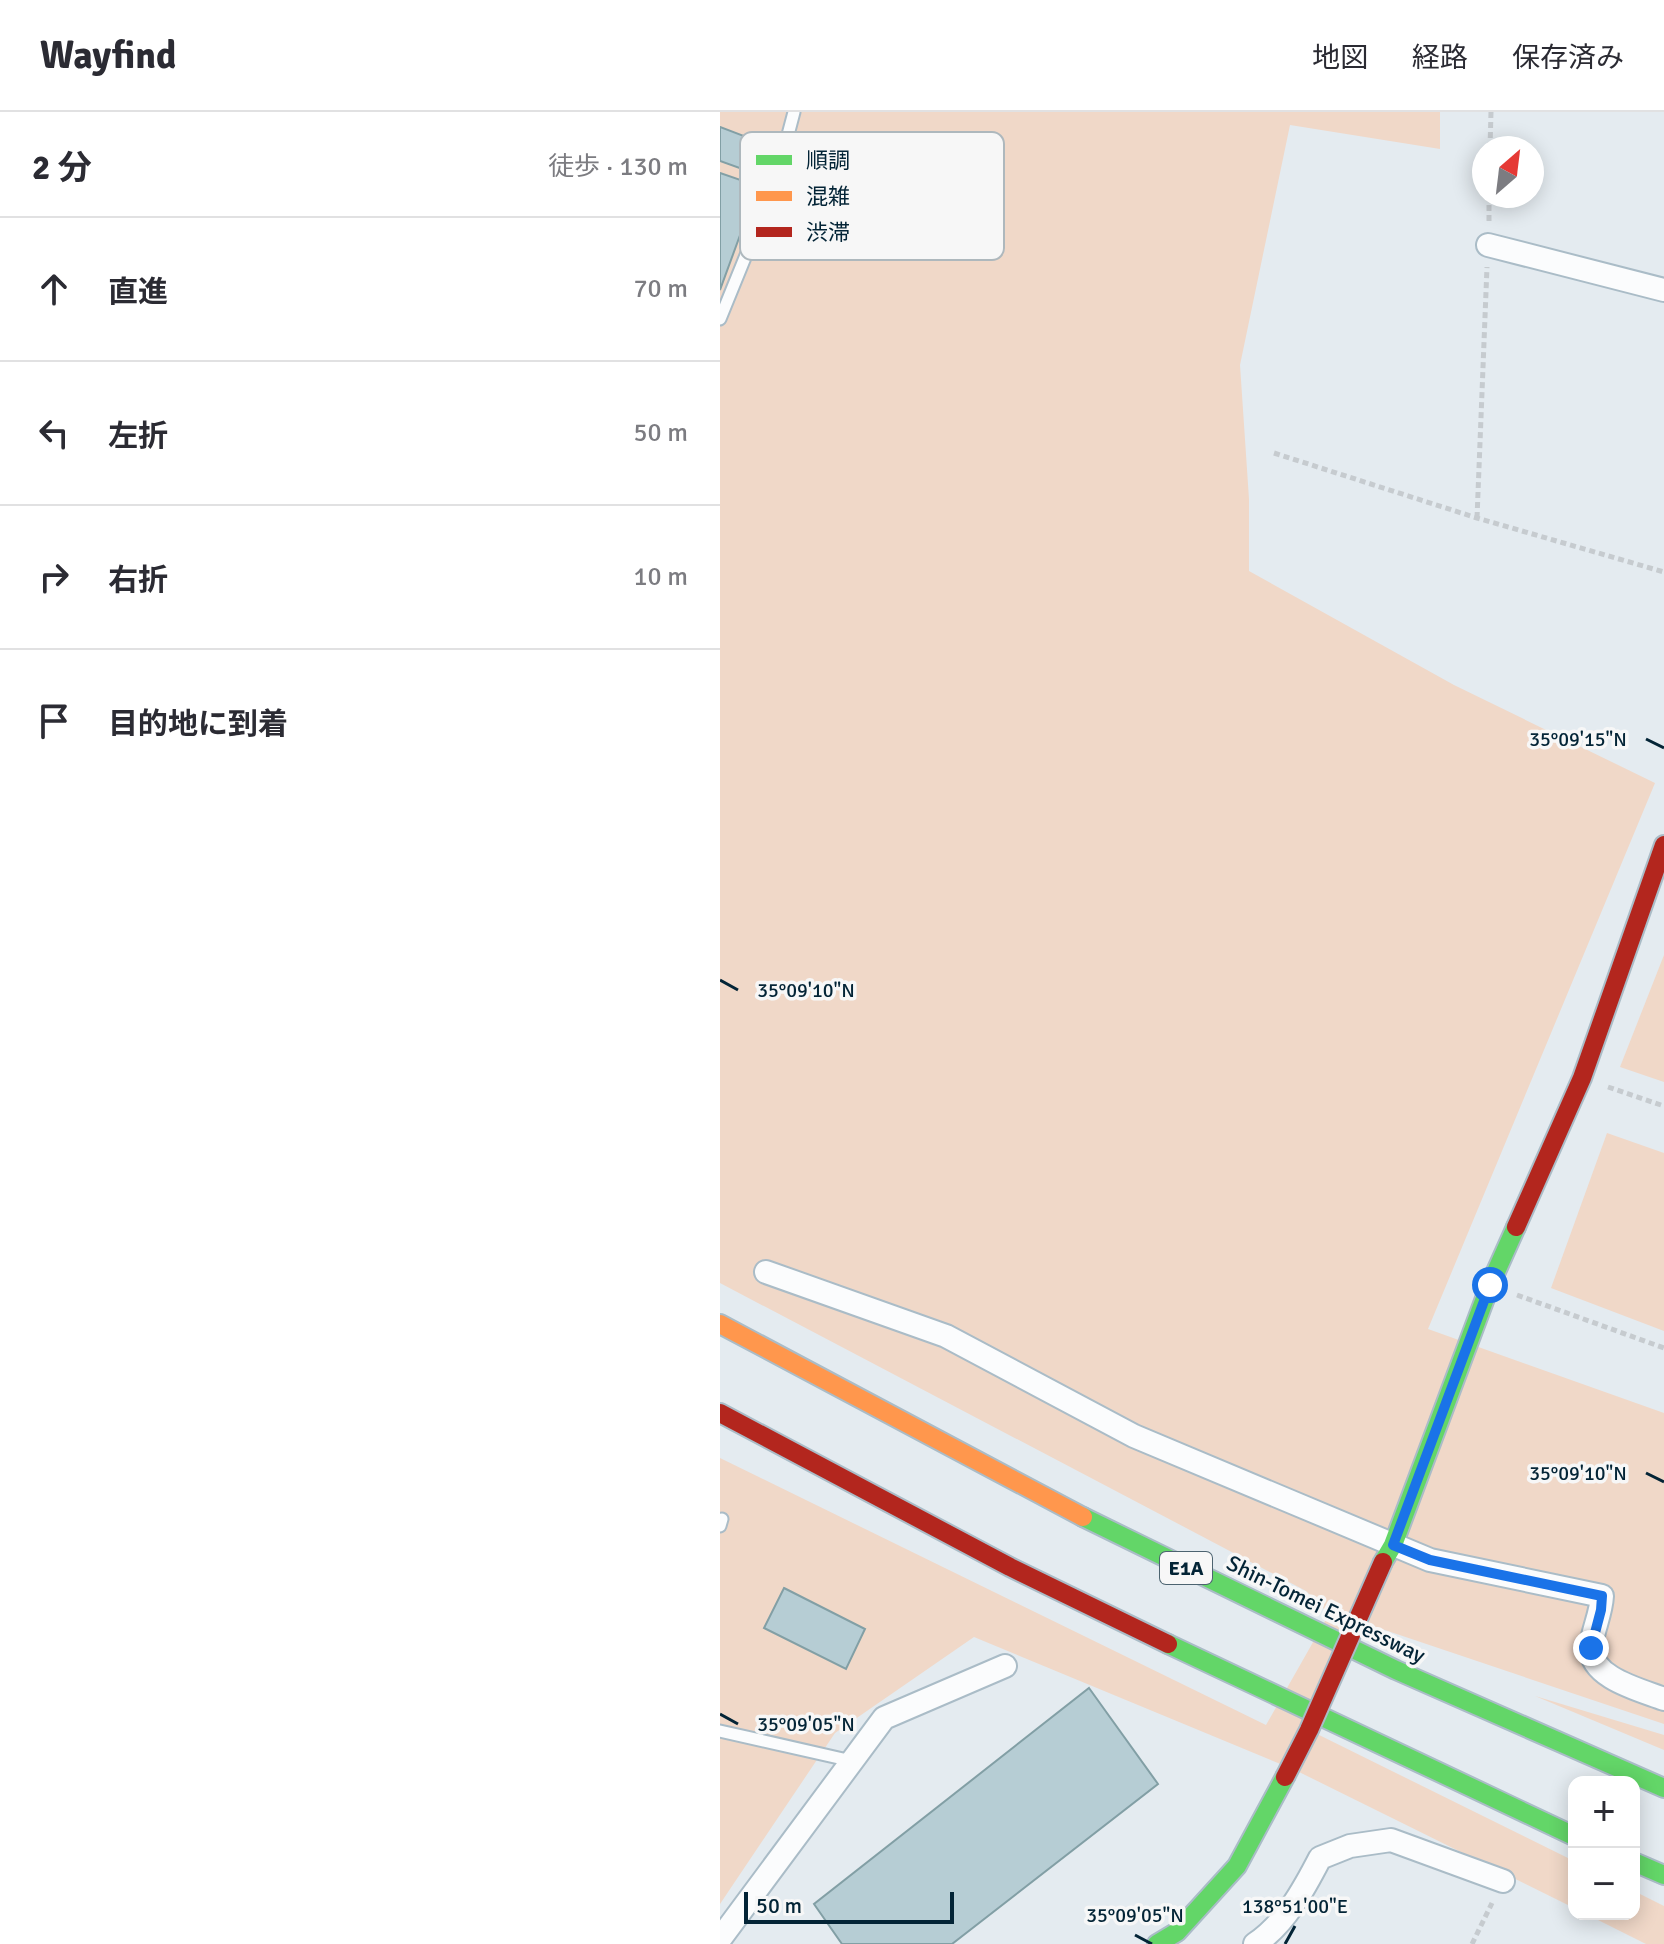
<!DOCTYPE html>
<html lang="ja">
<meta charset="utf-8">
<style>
:root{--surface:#fff;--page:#f2f2f3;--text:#2b2b33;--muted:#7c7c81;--line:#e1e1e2}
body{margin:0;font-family:Signika,"Noto Sans JP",sans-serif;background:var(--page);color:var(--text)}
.controls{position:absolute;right:24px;bottom:24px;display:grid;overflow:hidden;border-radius:16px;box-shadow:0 4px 20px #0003}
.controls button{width:72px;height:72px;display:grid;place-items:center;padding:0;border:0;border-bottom:2px solid var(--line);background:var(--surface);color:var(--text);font:40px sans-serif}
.compass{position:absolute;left:752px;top:24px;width:72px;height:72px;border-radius:50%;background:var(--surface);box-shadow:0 4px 20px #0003;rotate:28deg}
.scale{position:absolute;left:24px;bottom:20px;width:210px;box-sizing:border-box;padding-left:8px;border:4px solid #032436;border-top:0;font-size:22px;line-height:28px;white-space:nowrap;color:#032436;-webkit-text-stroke:6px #f7f7f7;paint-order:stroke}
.stop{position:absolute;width:24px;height:24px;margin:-18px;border:6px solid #1a73e8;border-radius:50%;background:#fff}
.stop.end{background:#1a73e8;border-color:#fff;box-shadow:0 2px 8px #0008}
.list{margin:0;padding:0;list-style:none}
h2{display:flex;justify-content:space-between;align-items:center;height:104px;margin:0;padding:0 32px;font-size:34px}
h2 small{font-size:26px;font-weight:400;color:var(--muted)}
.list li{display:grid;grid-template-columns:52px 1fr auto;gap:24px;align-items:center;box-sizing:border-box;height:144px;padding:0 32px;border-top:2px solid var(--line)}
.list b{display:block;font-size:30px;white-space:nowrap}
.list em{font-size:26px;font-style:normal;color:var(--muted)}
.icon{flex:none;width:44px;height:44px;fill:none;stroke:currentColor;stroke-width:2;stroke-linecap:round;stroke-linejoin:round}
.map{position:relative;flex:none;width:944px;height:1832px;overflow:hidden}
header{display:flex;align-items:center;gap:48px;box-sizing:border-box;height:112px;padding:0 40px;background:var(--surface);border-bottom:2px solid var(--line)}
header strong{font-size:38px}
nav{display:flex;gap:44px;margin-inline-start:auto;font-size:28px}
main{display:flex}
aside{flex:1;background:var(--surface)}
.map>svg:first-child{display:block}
.green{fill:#f0d8c8}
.building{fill:#b6cdd4;stroke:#829fa5;stroke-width:2}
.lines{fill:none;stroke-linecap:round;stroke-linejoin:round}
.lane-casing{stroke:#aabcc7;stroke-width:15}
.street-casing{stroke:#aabcc7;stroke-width:26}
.fast-casing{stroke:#aabcc7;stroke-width:22}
.slow-casing{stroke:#aabcc7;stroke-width:22}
.jam-casing{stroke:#aabcc7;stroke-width:22}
.path{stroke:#c6cbcf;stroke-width:5;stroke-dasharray:6 4;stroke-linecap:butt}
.lane{stroke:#fbfcfd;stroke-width:11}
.street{stroke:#fbfcfd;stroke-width:22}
.fast{stroke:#63d668;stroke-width:18}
.slow{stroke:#ff974d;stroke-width:18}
.jam{stroke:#b3261e;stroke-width:18}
.jam-bridge-casing{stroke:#aabcc7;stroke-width:22;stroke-linecap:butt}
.jam-bridge{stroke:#b3261e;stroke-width:18}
.route{stroke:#1a73e8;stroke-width:10}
.ticks{fill:none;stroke:#032436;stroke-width:3}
.labels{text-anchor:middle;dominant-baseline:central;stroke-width:7;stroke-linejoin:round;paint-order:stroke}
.shield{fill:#f7f7f7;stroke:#4c6370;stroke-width:2}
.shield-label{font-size:20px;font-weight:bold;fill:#032436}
.street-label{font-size:22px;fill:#032436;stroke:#f7f7f7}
.key{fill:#f7f7f7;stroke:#aeb8bd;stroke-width:2}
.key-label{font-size:22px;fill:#032436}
.ticks-label{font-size:20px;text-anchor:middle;fill:#032436;stroke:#f7f7f7;stroke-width:7;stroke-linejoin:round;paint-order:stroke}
</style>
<header>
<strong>Wayfind</strong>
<nav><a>地図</a><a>経路</a><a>保存済み</a></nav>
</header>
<main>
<aside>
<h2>2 分<small>徒歩 · 130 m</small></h2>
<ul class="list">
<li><svg class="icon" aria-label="ahead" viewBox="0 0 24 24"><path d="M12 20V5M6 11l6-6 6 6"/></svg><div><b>直進</b></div><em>70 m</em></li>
<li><svg class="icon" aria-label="left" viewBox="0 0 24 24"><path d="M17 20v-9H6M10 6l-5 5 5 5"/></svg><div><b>左折</b></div><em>50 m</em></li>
<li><svg class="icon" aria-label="right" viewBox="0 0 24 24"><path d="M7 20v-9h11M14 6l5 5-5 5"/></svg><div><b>右折</b></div><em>10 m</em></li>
<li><svg class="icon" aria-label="arrive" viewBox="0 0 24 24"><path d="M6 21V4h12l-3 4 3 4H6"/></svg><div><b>目的地に到着</b></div></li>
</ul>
</aside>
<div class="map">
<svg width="944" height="1832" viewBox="0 0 944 1832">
<rect width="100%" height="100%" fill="#e4ebf0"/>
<g class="green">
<path d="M0,0H720V37L570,13L520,253L529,387V459L734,573L935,671L708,1217L944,1301V1612L638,1509L589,1618L854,1749V1796L575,1658L254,1525L115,1621L0,1792V1346L546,1613L609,1502L586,1479L0,1171Z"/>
<path d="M944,843V970L900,955Z"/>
<path d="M887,1021L944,1041V1219L831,1176Z"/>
<path d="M815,1584L944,1623V1638Z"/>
<path d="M914,1779L944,1794V1832H926L866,1802H914Z"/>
</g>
<g class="building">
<path d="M0,15L50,34L39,63L0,49Z"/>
<path d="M0,61L38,74L0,178Z"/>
<path d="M64,1476L145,1517L126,1557L44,1516Z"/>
<path d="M369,1576L438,1672L232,1832H122L94,1792Z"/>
</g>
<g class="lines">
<g class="lane-casing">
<g id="lane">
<path d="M0,207L55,72L74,0"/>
<path d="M0,1414L2,1407"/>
<path d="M0,1619L132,1649"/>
</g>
</g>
<g class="street-casing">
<g id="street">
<path d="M768,133L944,178"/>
<path d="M46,1160L226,1224L414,1324L710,1448L882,1484C881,1502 873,1517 871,1534C869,1566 921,1578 944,1587"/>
<path d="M0,1827L164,1606L285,1554"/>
<path d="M535,1832C565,1812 584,1777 600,1746L630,1734L671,1728L783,1769"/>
</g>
</g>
<g class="fast-casing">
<g id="fast">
<path d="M363,1405L676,1558L944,1676"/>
<path d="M663,1450L673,1433L770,1173L796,1115"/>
<path d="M448,1532L854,1724"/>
<path d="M914,1750L944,1763"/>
<path d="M437,1832L457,1820L517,1754L565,1665"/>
</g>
</g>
<g class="slow-casing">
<path id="slow" d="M0,1212L363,1405"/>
</g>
<g class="jam-casing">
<g id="jam">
<path d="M796,1115L862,966L944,733"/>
<path d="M0,1301L290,1455L448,1532"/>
</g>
</g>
<g class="path">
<path d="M770,36L771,0"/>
<path d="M769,109V84"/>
<path d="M554,341L757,406L944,460"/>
<path d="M757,406L767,155"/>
<path d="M888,975L944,994"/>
<path d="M797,1183L944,1236"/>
<path d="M752,1832L772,1791"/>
</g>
<use href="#lane" class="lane"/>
<use href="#street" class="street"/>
<use href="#fast" class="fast"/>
<use href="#slow" class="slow"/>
<use href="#jam" class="jam"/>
<g class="jam-bridge-casing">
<path id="jam-bridge" d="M565,1665L589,1618L663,1450"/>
</g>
<use href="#jam-bridge" class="jam-bridge"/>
</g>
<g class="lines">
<path class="route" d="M770,1173L673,1433L710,1448L882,1484L881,1498L871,1536"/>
</g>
<path class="ticks" d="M926,627L944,636M0,868L18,878M926,1361L944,1370M0,1602L18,1612M415,1823L432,1832M565,1832L575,1814"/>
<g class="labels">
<rect class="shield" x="440" y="1440" width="52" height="32" rx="6"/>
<g class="shield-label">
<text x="466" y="1456">E1A</text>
</g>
<g class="street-label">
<text transform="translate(606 1497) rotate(26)">Shin-Tomei Expressway</text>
</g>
</g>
<rect x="20" y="20" width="264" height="128" rx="12" class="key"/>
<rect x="36" y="43" width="36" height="10" fill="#63d668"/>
<rect x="36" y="79" width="36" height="10" fill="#ff974d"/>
<rect x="36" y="115" width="36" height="10" fill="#b3261e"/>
<g class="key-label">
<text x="86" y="56">順調</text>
<text x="86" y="92">混雑</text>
<text x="86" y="128">渋滞</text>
</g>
<g class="ticks-label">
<text x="858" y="634">35°09'15"N</text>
<text x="86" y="885">35°09'10"N</text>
<text x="858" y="1368">35°09'10"N</text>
<text x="86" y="1619">35°09'05"N</text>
<text x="575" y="1801">138°51'00"E</text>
<text x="415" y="1810">35°09'05"N</text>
</g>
</svg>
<div class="controls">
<button>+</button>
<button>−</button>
</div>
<svg class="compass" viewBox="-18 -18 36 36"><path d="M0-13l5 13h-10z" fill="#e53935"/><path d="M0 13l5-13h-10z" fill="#7c7c81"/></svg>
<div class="scale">50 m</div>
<div class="stop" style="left:770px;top:1173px"></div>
<div class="stop end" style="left:871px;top:1536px"></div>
</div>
</main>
